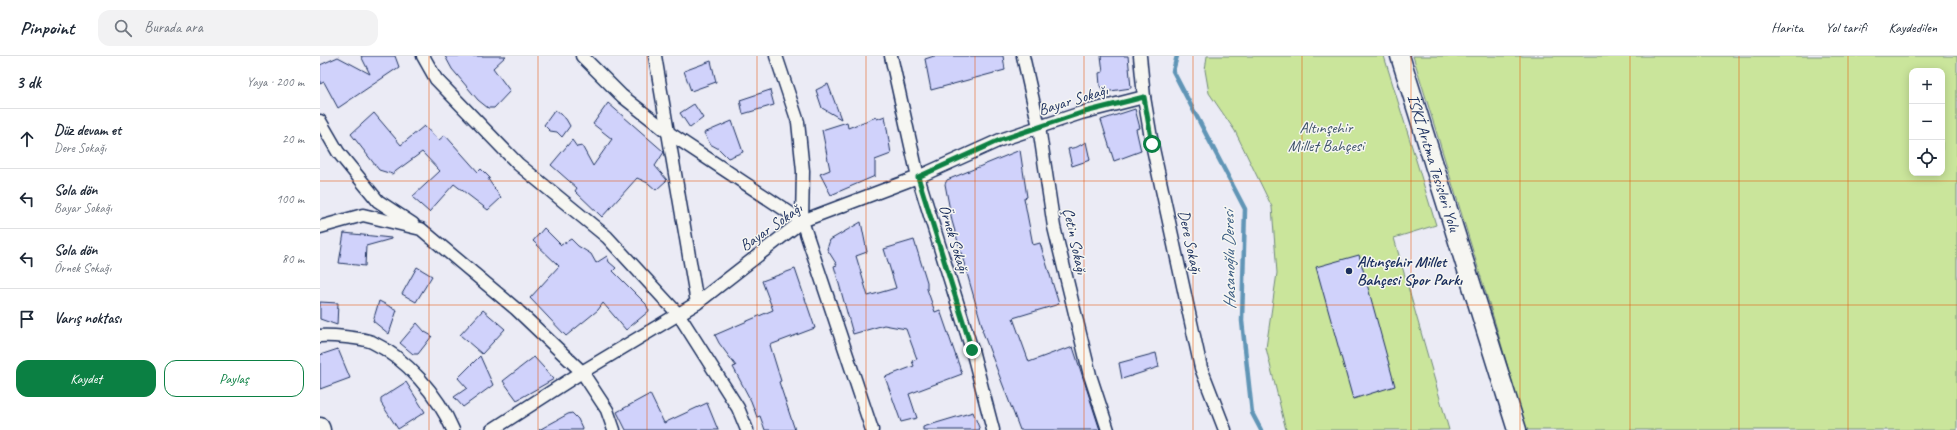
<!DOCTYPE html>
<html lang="tr">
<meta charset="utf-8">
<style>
:root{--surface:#fff;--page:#f2f2f3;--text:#1f2937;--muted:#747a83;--line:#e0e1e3;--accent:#0b8043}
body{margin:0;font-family:Caveat,sans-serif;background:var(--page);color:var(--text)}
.controls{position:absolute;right:12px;top:12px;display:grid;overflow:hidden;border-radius:8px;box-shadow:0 2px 10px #0003}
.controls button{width:36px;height:36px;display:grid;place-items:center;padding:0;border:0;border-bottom:1px solid var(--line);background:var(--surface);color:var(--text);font:20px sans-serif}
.stop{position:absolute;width:12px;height:12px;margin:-9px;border:3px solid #0b8043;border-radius:50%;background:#fff}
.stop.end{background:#0b8043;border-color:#fff;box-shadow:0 1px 4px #0008}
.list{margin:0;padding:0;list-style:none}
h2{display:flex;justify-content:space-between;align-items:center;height:52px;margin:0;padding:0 16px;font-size:17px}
h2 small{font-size:13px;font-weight:400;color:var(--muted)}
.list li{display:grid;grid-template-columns:26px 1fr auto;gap:12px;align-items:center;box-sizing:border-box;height:60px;padding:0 16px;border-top:1px solid var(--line)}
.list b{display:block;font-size:15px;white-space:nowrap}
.list p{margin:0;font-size:13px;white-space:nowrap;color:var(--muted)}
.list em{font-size:13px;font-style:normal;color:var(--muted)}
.actions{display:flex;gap:8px;padding:12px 16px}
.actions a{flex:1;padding:9px 0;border:1px solid var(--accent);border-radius:12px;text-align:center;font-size:14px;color:var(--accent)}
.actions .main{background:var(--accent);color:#fff}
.icon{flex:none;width:22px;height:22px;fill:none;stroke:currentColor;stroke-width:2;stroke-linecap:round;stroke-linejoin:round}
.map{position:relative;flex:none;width:1637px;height:374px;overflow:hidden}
header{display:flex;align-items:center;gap:24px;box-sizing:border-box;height:56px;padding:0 20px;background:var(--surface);border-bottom:1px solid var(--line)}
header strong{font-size:19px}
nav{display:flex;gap:22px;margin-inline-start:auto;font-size:14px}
.search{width:280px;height:36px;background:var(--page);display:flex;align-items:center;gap:10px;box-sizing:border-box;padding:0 14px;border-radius:12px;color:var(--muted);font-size:15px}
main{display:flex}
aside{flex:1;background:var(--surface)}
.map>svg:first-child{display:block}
.green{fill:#cae59b;stroke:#728a7c;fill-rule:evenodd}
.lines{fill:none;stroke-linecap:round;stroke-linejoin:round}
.stream{stroke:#6195b6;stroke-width:4.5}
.building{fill:#d0d2fb;stroke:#1b2f5e}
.minor-casing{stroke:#1b2f5e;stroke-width:15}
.secondary-casing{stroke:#1b2f5e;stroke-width:21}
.minor{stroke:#f6f6f2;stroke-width:12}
.secondary{stroke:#f6f6f2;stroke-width:18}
.route{stroke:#0b8043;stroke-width:5}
.grid{fill:none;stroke:#e8590c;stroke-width:1;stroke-opacity:0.55}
.poi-dot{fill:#1b2f5e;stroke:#f6f6f2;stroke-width:1.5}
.labels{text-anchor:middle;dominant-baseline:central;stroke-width:3;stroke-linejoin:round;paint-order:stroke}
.street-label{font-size:16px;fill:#1b2f5e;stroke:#f6f6f2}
.park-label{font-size:16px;fill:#3e536a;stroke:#f6f6f2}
.poi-label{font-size:16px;font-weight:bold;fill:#1b2f5e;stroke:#f6f6f2;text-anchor:start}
.water-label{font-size:17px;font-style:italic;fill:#385a82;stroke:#f6f6f2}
</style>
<header>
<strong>Pinpoint</strong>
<div class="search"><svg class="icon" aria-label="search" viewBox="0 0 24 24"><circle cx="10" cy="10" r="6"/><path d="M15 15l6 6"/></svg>Burada ara</div>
<nav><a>Harita</a><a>Yol tarifi</a><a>Kaydedilen</a></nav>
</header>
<main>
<aside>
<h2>3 dk<small>Yaya · 200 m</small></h2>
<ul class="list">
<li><svg class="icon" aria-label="ahead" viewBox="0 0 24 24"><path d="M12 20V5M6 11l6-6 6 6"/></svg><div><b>Düz devam et</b><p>Dere Sokağı</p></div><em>20 m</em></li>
<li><svg class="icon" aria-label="left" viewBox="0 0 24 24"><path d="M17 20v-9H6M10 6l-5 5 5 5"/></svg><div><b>Sola dön</b><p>Bayar Sokağı</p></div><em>100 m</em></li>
<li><svg class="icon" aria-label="left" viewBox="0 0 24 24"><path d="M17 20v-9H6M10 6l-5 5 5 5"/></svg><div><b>Sola dön</b><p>Örnek Sokağı</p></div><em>80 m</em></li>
<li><svg class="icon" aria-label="arrive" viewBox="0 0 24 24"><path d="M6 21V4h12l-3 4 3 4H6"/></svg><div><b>Varış noktası</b></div></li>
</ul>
<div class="actions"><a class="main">Kaydet</a><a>Paylaş</a></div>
</aside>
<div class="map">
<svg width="1637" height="374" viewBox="0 0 1637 374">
<rect width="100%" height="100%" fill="#ebebf5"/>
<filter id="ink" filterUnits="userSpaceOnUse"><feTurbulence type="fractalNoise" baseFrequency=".025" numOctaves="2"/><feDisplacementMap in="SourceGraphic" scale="8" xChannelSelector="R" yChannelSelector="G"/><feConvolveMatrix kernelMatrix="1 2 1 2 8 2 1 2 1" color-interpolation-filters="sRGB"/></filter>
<g filter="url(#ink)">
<g class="green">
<path d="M887,0H1064L1116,169L1074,182L1129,374H966L946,292L957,217L952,151L915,75L889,37L885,14Z"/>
<path d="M1093,0H1637V374H1206L1176,270ZM1592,15H1622V117H1592Z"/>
</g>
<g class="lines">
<path class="stream" d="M857,0L853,15L925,153L922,265L932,357L941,374"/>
</g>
<g class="building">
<path d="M41,0H75L79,11L18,52L4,26L0,28V9L18,1L50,18Z"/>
<path d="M125,0H186L173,12L190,35L174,52H168L158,44L132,13Z"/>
<path d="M614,0H683L685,14L611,34L605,3Z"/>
<path d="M781,0H808L811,32L784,36L780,30L779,17L783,16Z"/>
<path d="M391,5L396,26L371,35L364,15Z"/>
<path d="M508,28L521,63L502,52L496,34Z"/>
<path d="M450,34L454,49L423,58L420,44Z"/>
<path d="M288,47L344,96L335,110L347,124L336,134L328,127L317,122L282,161L255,135L257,132L231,109L252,84L257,91L262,90L273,110L292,83L273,68Z"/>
<path d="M374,48L383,62L370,72L360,57Z"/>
<path d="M815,53L820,72L816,73L821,95L794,105L781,64Z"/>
<path d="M235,54L246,63L250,70L242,81L237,76L230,75L224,69Z"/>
<path d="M54,57L81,89L104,70L119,84L125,79L158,116L161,113L170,122L168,123L181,142L168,154L134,128L109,156L92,141L120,115L102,96L72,118L59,114L31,78Z"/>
<path d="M565,60L571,98L555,104V120L511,139L500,118L510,114L502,74L527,66L528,72L556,61L557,63Z"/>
<path d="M412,65L423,96L408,102L399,93L390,88L384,77Z"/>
<path d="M766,86L770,104L752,110L748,93L757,91Z"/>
<path d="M700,94L707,141L704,142L713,189L720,187L739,248L693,262L709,306L744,293L745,294L753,291L780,374H700L662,274L663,273L632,165L625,128L627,124Z"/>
<path d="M541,166L547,196L536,200L548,240L576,232L564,193L594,184L607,226V233L615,256L620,254L642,318L589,338L597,362L581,366L565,321L594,310L592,305L597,303L586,273L564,269L533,278L514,210L517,209L507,193L510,184Z"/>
<path d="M224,172L241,189L251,183L258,190L271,198L276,207L287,200L289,206L296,212L293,215L326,248L329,255L306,274L283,247L278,254L246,280L210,242L239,210L213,185Z"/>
<path d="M24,177L71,182V183L46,190L45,210L19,207Z"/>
<path d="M1039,199L1075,330L1033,343L996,211Z"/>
<path d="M97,211L112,220L96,246L82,238Z"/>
<path d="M475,213L495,272L450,289L461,325L459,326L475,374H445L440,360L437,361L431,345L413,311L416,310L399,287L395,279L453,254L442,225Z"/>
<path d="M59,245L77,254L69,278L53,265Z"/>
<path d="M0,246L18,247L17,269L0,263Z"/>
<path d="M163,254L185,273L162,298L140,279Z"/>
<path d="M97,267L105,276L112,280L98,298H93L80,287Z"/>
<path d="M18,293L30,322L0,333V299Z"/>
<path d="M836,297L839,311L802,323L799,307Z"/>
<path d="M160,300L173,329L143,351L134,341L147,332L138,322Z"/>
<path d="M214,301L234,323L197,344L183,325Z"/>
<path d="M86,326L105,356L78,373L61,347V342Z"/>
<path d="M330,338L344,367L387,347L398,374H306L297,356Z"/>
<path d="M653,356L660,374H603V371Z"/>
<path d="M252,357L258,363L263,374H219L248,358Z"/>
</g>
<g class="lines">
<g class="minor-casing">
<g id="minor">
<path d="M103,0L116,23L198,108L287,181L359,259L418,352L427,374"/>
<path d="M262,0L302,40L349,77L482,165"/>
<path d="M335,0L377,247"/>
<path d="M456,0L478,66L483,115L482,165L552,374"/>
<path d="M571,0L598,121L652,294L673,374"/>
<path d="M703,0L719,71L734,171L770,319L788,374"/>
<path d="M820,0L824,41L832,88L881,312L905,374"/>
<path d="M0,65L18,96L58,145L93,168"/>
<path d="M0,171L43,159L101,173L196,253L262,316L287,354L294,374"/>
<path d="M0,280C10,279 43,282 52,286C86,302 118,339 133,374"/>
<path d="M172,374L262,316L377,247L482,165L598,121L680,84L761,57L824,41"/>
</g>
</g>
<g class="secondary-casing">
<g id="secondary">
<path id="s1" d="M1080,0L1197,374"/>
<path d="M0,371L1,374"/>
</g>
</g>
<use href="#minor" class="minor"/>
<use href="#secondary" class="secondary"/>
</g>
</g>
<g class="lines" filter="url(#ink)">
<path class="route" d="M652,294L598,121L680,84L761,57L824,41L832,88"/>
</g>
<path class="grid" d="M109,0V374M218,0V374M327,0V374M437,0V374M546,0V374M655,0V374M764,0V374M873,0V374M982,0V374M1091,0V374M1200,0V374M1310,0V374M1419,0V374M1528,0V374M0,125H1637M0,249H1637"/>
<circle class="poi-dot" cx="1029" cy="215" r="4"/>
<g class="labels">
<g class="street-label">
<text transform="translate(753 44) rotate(-17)">Bayar Sokağı</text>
<text stroke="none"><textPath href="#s1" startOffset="112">İSKİ Arıtma Tesisleri Yolu</textPath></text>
<text transform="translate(451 171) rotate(-35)">Bayar Sokağı</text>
<text transform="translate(634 183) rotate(73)">Örnek Sokağı</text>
<text transform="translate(755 185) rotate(78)">Çetin Sokağı</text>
<text transform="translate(870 186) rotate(78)">Dere Sokağı</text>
</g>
<g class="park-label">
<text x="1006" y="72">Altınşehir<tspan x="1006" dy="18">Millet Bahçesi</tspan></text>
</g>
<g class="poi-label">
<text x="1037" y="206">Altınşehir Millet<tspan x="1037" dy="18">Bahçesi Spor Parkı</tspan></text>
</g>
<g class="water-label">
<text transform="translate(909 204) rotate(-91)">Hasanoğlu Deresi</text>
</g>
</g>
</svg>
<div class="controls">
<button>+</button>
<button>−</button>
<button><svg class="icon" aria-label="locate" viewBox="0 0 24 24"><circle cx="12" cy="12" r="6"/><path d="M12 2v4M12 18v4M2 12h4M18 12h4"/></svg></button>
</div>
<div class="stop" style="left:832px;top:88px"></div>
<div class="stop end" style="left:652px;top:294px"></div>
</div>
</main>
